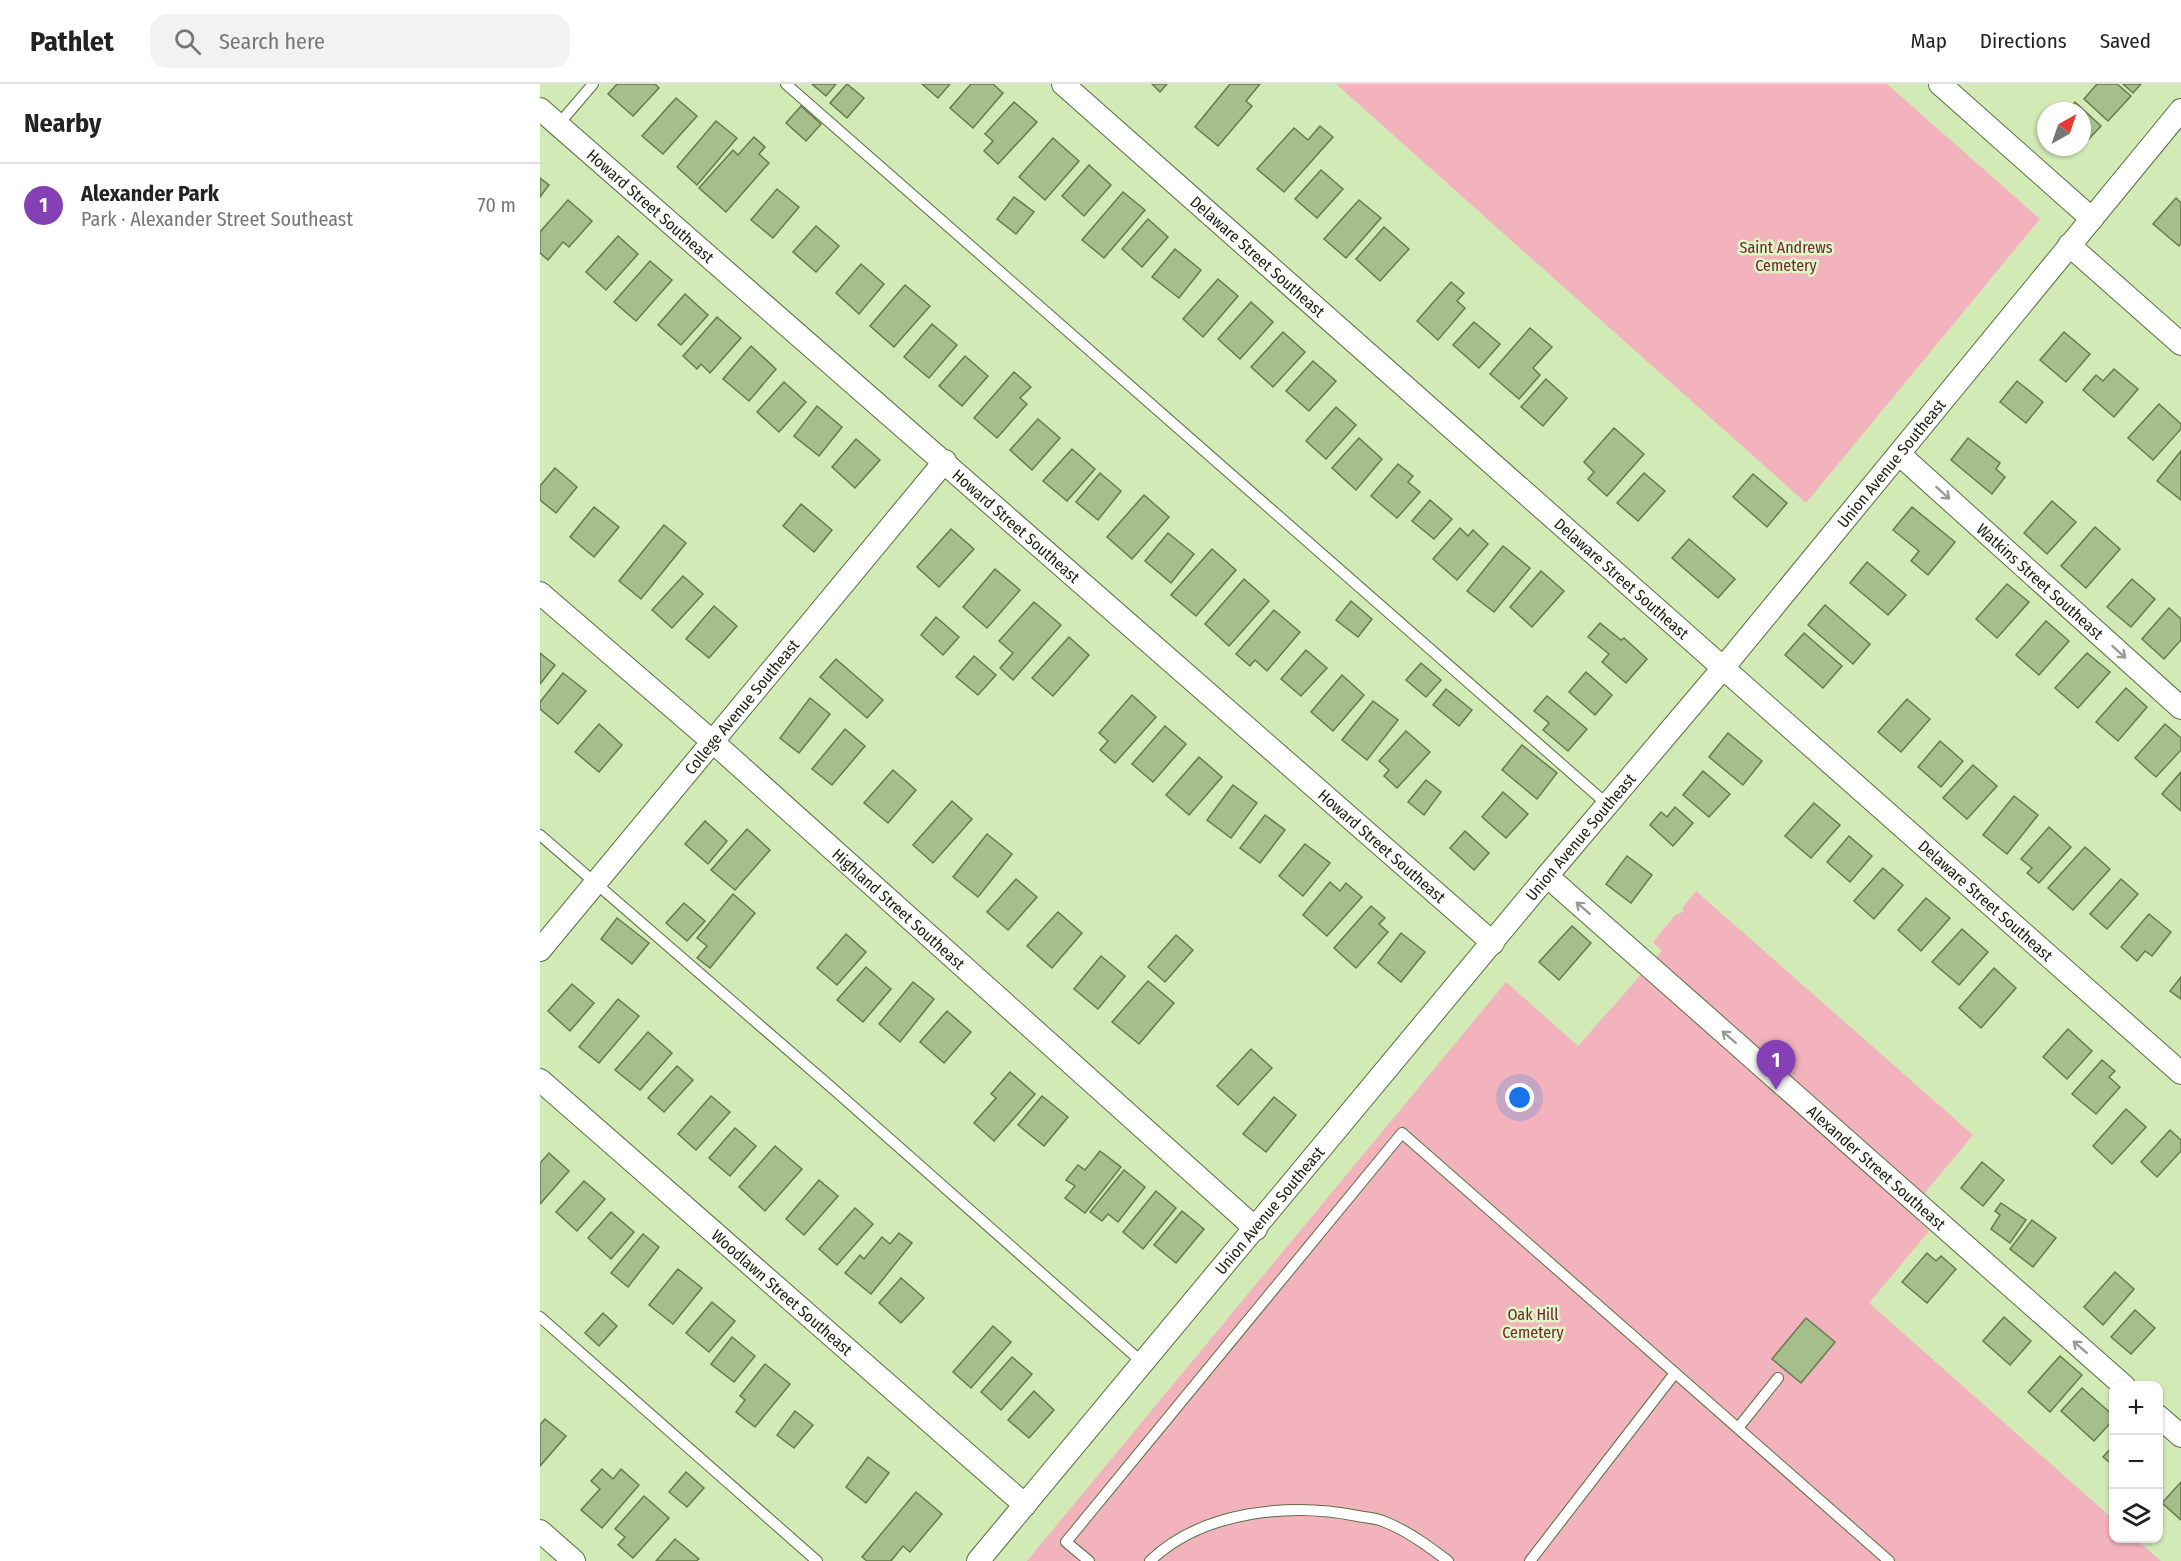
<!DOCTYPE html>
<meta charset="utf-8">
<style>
:root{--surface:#fff;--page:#f2f2f2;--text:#222;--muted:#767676;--line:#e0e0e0;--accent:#8440b4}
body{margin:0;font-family:"Fira Sans Condensed",sans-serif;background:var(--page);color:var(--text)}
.controls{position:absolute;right:18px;bottom:18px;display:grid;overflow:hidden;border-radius:12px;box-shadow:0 2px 4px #0004}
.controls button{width:54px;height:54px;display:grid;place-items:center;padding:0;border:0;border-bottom:2px solid var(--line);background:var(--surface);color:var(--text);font:30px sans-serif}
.compass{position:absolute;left:1497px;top:18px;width:54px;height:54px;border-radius:50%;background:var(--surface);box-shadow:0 2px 4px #0004;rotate:40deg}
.you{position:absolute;left:980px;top:1014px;width:21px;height:21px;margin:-15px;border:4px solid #fff;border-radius:50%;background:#1a73e8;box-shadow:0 0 0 9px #1a73e833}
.badge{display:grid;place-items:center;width:39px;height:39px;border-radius:50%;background:var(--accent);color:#fff;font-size:20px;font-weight:700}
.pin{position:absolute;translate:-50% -50px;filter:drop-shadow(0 2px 3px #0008)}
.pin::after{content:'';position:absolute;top:32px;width:21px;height:18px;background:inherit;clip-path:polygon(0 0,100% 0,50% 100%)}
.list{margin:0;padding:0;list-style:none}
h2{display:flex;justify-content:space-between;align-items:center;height:78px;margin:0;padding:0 24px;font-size:26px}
h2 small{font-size:20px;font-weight:400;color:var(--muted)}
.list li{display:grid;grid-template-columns:39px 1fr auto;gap:18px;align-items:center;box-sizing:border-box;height:84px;padding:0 24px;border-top:2px solid var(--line)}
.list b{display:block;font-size:22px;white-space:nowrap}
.list p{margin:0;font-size:20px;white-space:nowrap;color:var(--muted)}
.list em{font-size:20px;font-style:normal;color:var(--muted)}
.icon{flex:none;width:33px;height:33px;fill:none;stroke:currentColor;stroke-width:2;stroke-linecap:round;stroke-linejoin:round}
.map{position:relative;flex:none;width:1641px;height:1477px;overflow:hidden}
header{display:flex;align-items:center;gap:36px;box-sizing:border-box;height:84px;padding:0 30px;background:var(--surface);border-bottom:2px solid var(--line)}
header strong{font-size:28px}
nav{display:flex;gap:33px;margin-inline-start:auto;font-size:21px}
.search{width:420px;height:54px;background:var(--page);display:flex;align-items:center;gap:15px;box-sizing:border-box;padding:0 21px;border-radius:18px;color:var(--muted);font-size:22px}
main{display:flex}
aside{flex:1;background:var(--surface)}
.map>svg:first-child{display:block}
.green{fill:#f2b3bd}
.building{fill:#a6bd8c;stroke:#667a4c;stroke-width:1.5}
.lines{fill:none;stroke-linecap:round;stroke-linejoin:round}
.service-casing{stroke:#596d3f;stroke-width:12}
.minor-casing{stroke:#596d3f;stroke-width:24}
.service{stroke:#fff;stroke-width:10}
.minor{stroke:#fff;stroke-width:22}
.oneway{stroke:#989b93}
.labels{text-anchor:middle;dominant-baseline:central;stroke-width:5;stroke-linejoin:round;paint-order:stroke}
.street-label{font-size:16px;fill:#19210e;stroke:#dff7c3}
.park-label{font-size:16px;fill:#732238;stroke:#dff7c3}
</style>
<header>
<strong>Pathlet</strong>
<div class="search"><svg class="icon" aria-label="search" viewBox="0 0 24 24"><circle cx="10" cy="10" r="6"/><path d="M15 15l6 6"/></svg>Search here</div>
<nav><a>Map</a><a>Directions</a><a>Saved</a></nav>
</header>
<main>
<aside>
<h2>Nearby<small></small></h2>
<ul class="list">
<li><span class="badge">1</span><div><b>Alexander Park</b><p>Park · Alexander Street Southeast</p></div><em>70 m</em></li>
</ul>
</aside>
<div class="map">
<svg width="1641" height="1477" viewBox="0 0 1641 1477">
<rect width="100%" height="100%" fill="#d2eab6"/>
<g class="green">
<path d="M796,0H1347L1500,135L1266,419Z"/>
<path d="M1156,807L1433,1051L1369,1128L1389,1147L1329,1219L1573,1435L1574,1454L1596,1455L1621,1477H487L966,898L1038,962L1122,867L1113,858L1135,831L1143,828V823Z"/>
</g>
<g class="building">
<path d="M77,0H115L119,4L93,32L68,10Z"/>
<path d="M272,0H296L286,12Z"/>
<path d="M307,0L324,14L307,34L290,19Z"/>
<path d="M382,0H410L398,14Z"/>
<path d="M431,0H453L463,9L433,44L410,24Z"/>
<path d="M612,0H627L620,8Z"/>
<path d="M690,0H720L706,17L712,22L678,62L655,43Z"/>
<path d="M1557,0H1577L1591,12L1568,37L1544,15Z"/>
<path d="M1583,0H1601L1593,9Z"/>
<path d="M136,14L157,32L123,70L102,52Z"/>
<path d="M474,18L497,38L458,80L444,67L453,57L445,50Z"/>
<path d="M1535,18L1561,42L1542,62V27H1527Z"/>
<path d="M261,22L281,40L266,57L246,39Z"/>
<path d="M176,37L197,54L157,101L137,83Z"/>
<path d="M780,42L793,53L744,108L717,85L754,44L768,56Z"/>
<path d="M214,53L225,63L219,70L229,79L186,128L159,104L193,66L198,71Z"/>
<path d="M513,54L539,77L505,116L479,93Z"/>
<path d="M549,81L571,101L544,132L522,112Z"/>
<path d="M781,86L803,105L777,134L755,115Z"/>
<path d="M0,94L9,101L0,113Z"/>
<path d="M237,105L259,123L233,154L211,136Z"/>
<path d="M583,108L605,126L564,174L542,156Z"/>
<path d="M474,113L494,128L476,150L457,135Z"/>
<path d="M1636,114L1641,119V159L1639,162L1613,140Z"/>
<path d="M28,116L52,137L29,163L23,158L8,176L0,169V148Z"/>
<path d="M819,116L841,134L806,174L784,155Z"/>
<path d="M608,135L628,153L602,183L582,165Z"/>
<path d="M276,142L299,162L276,188L253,168Z"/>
<path d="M844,143L869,165L840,197L816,175Z"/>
<path d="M78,152L98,170L66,206L46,188Z"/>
<path d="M635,165L661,186L639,214L612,193Z"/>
<path d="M110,177L132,196L96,237L74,218Z"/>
<path d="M321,180L344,200L319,230L296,209Z"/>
<path d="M678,195L698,212L663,253L643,235Z"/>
<path d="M911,198L924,209L917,217L925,224L898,256L877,237Z"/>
<path d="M365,201L390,222L354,263L330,242Z"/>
<path d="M145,210L168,231L141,261L118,241Z"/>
<path d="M711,218L733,238L700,275L678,255Z"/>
<path d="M177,233L201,254L170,289L161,280L157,285L143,272Z"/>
<path d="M934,238L960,260L939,284L913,261Z"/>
<path d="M392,240L417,261L389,294L364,273Z"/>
<path d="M990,244L1012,263L993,284L1000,291L979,315L950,290Z"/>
<path d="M743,248L765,268L733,303L711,283Z"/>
<path d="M1524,248L1550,270L1526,298L1500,276Z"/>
<path d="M211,262L236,285L209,317L183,295Z"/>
<path d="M425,272L448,292L422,322L399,302Z"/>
<path d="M773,277L796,297L769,327L746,307Z"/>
<path d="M1574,285L1598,305L1574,333L1543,306L1556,291L1563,297Z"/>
<path d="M474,288L491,303L480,314L487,320L457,354L434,334Z"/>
<path d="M1006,295L1027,314L1003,342L981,323Z"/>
<path d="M1477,297L1503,318L1486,339L1460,318Z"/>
<path d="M244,298L266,318L239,348L217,328Z"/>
<path d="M1619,320L1641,340V345L1613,376L1588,354Z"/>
<path d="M277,322L302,343L279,372L254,352Z"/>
<path d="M796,323L816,341L786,375L766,357Z"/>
<path d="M498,335L520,354L492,386L470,366Z"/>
<path d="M1074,344L1104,370L1067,412L1048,395L1054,388L1044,378Z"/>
<path d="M819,354L842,375L816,406L792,384Z"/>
<path d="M1428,354L1460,379L1456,385L1465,393L1452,410L1411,376Z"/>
<path d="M316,355L340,376L315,404L292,383Z"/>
<path d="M532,365L555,385L527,417L503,397Z"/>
<path d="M1641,367V416L1617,397Z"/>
<path d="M858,380L873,392L868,398L880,408L857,434L831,412Z"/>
<path d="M15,384L37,403L16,429L0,416V402Z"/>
<path d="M560,389L581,407L558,436L536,418Z"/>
<path d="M1104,389L1125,407L1098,437L1077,419Z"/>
<path d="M1213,390L1247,419L1227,443L1193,413Z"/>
<path d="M604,411L629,433L592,475L567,453Z"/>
<path d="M890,416L912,435L894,455L872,437Z"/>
<path d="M1512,417L1536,438L1507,470L1484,449Z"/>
<path d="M261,420L292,446L274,468L243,442Z"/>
<path d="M54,423L79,443L54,473L30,453Z"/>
<path d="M1372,423L1415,458L1388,491L1371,477L1379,467L1353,446Z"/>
<path d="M124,441L146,459L101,515L79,497Z"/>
<path d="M1555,443L1580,465L1546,504L1521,482Z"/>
<path d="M920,444L928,452L933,446L948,460L917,496L893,475Z"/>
<path d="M411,445L434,465L399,503L377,483Z"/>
<path d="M628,449L654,470L631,499L605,477Z"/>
<path d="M1149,455L1195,495L1178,514L1132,474Z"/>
<path d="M963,462L990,484L954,528L927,507Z"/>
<path d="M672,465L696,486L656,532L631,511Z"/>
<path d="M1327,478L1366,511L1348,531L1310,499Z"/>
<path d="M455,485L480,506L447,544L423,523Z"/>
<path d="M1001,487L1024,507L992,543L970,523Z"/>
<path d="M143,492L163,510L132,544L112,526Z"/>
<path d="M704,495L729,517L689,562L665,540Z"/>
<path d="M1592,495L1615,515L1591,543L1567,523Z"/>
<path d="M1467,500L1489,518L1457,554L1436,535Z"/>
<path d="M811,517L832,535L818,553L796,536Z"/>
<path d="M494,518L521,541L473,596L460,584L473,569L459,557Z"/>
<path d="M1285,521L1330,560L1313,580L1268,541Z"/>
<path d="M174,522L197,542L169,574L146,555Z"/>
<path d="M1629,524L1641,535V556L1624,575L1602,555Z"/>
<path d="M734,526L760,548L727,587L715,576L710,582L696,570Z"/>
<path d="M396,533L419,553L403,571L381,551Z"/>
<path d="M1506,537L1529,557L1499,591L1476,571Z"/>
<path d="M1060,539L1081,556L1084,554L1107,575L1086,599L1062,578L1069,570L1048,553Z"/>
<path d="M1264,549L1302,582L1283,604L1245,571Z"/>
<path d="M529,553L549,571L513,612L492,594Z"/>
<path d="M766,566L787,584L761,612L741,595Z"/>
<path d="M0,569L15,581L0,600Z"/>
<path d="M1547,569L1570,588L1538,624L1515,604Z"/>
<path d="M434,572L456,591L438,611L416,593Z"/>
<path d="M296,575L343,616L327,634L280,593Z"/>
<path d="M881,579L901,596L886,613L866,596Z"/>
<path d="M1046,588L1072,611L1055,631L1029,608Z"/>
<path d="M23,589L46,607L18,640L0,625V618Z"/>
<path d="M802,591L824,611L793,647L771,628Z"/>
<path d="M1586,604L1607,623L1578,657L1556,638Z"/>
<path d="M906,605L932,626L919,642L893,621Z"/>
<path d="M592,611L616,633L575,679L560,666L568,657L559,649Z"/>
<path d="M1007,612L1047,645L1028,667L1003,646L1009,639L994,627Z"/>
<path d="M270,614L290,630L259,669L240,654Z"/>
<path d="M1367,615L1390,635L1361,668L1338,648Z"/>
<path d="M833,617L858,636L827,676L802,656Z"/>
<path d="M59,640L82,661L59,688L35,668Z"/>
<path d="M1625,640L1641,654V666L1616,693L1595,674Z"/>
<path d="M625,642L646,660L613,698L592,680Z"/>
<path d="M305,645L325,662L292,701L272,685Z"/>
<path d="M866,647L890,668L857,704L844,692L849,686L839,677Z"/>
<path d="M1188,649L1222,677L1203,701L1169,673Z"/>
<path d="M1400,657L1423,677L1401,703L1378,683Z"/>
<path d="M982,661L1017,689L997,715L962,686Z"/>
<path d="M659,673L682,693L649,731L626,711Z"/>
<path d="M1433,681L1457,702L1427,735L1403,714Z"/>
<path d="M353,686L376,706L348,739L324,719Z"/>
<path d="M1163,687L1190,710L1169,733L1143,711Z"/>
<path d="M1641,688V727L1622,710Z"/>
<path d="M886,696L901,708L884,731L868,718Z"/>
<path d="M693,701L717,719L691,754L667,736Z"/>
<path d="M963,708L988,730L966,754L942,733Z"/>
<path d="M1474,712L1498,731L1467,770L1443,751Z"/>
<path d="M412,717L432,735L393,779L373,761Z"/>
<path d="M1274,719L1300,741L1271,774L1245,752Z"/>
<path d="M1135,723L1153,739L1133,762L1110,741L1121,728L1127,733Z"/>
<path d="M725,731L745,746L720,779L700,764Z"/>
<path d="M165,737L187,757L168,780L145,760Z"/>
<path d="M1509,743L1531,763L1499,799L1487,789L1492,784L1481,775Z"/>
<path d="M207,745L230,766L195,806L171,786Z"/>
<path d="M925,747L949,769L934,786L910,764Z"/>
<path d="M447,750L472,770L438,813L413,793Z"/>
<path d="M1309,752L1332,772L1310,798L1287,778Z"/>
<path d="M765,760L790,779L763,812L739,792Z"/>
<path d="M1545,763L1570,785L1533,826L1508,804Z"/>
<path d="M1087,772L1112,791L1091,819L1066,800Z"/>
<path d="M1343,784L1363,801L1334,835L1314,817Z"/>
<path d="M476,795L497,813L468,846L447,828Z"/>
<path d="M1581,795L1598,810L1567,845L1550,830Z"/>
<path d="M790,798L800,807L806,799L822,813L787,852L763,831Z"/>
<path d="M193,810L215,829L170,884L157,874L167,862L157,854Z"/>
<path d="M1386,814L1410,834L1381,867L1358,846Z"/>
<path d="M144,819L165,837L147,857L126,839Z"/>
<path d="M831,822L845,834L839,840L848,848L816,884L794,864Z"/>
<path d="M518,828L542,849L512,884L487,862Z"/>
<path d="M1609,830L1631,848L1612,872L1605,867L1597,877L1581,863Z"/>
<path d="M77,834L109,859L92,880L61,855Z"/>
<path d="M1032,842L1051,859L1019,896L999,878Z"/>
<path d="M1422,845L1448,868L1419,901L1392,878Z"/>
<path d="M861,849L885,868L861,898L838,879Z"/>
<path d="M306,850L326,868L297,901L277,884Z"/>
<path d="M636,851L653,866L625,898L608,883Z"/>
<path d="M561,872L585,892L558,925L534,905Z"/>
<path d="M326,883L351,905L323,938L297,916Z"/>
<path d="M1454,884L1476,904L1441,944L1419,924Z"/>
<path d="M1641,893V915L1630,907Z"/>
<path d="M608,897L634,919L599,960L572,938Z"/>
<path d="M373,898L394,915L360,958L339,940Z"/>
<path d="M32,900L54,919L30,947L8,927Z"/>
<path d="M78,915L99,932L59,979L39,963Z"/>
<path d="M407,927L431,948L404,979L380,958Z"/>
<path d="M1528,945L1552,967L1527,995L1503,973Z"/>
<path d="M108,948L132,969L100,1006L75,986Z"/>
<path d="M711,965L732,984L698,1021L677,1002Z"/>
<path d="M1562,976L1575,987L1569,993L1580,1003L1556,1030L1532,1010Z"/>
<path d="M137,982L153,996L124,1028L108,1014Z"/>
<path d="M470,988L495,1010L454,1057L434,1039L456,1014L451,1010Z"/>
<path d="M171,1012L190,1028L156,1066L138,1050Z"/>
<path d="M502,1012L528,1033L504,1062L478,1041Z"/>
<path d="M734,1013L756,1031L726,1068L703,1050Z"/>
<path d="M1586,1025L1606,1043L1572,1080L1553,1062Z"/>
<path d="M195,1044L216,1062L190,1092L169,1074Z"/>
<path d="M1630,1046L1641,1056V1067L1617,1093L1601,1078Z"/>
<path d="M235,1062L262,1085L225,1127L199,1103Z"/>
<path d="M560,1067L581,1083L545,1129L525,1114L535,1102L526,1096L538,1081L545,1086Z"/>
<path d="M9,1069L29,1087L0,1120V1079Z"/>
<path d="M1442,1078L1464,1096L1443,1122L1421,1104Z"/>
<path d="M584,1086L605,1103L578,1138L568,1130L562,1137L550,1128Z"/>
<path d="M279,1096L298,1112L264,1151L246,1135Z"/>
<path d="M44,1097L65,1115L37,1147L16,1128Z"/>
<path d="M616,1107L636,1124L603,1165L583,1148Z"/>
<path d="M1461,1119L1486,1136L1470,1159L1451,1145L1460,1131L1455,1127Z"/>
<path d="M315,1124L333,1140L297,1181L279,1165Z"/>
<path d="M642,1127L664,1145L636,1179L614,1161Z"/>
<path d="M71,1128L94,1148L71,1175L48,1154Z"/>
<path d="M1492,1136L1516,1154L1493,1183L1470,1165Z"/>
<path d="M359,1149L372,1159L331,1210L305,1189L320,1171L324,1175L342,1153L350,1160Z"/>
<path d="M103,1150L119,1163L88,1203L71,1189Z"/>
<path d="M1387,1169L1396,1177L1401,1172L1416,1185L1387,1219L1362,1198Z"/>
<path d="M138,1185L162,1204L133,1240L109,1221Z"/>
<path d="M1575,1188L1594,1205L1563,1241L1544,1223Z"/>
<path d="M361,1194L384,1214L361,1239L339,1219Z"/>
<path d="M172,1218L195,1237L169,1268L146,1249Z"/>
<path d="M1595,1226L1615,1244L1591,1270L1571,1253Z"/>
<path d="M63,1229L77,1242L59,1262L45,1249Z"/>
<path d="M1464,1233L1491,1257L1470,1281L1443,1257Z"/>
<path d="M1266,1234L1295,1258L1261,1299L1232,1275Z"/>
<path d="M453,1242L471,1258L431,1304L413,1288Z"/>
<path d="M192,1253L215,1272L194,1298L171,1280Z"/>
<path d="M1520,1272L1542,1291L1510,1328L1488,1308Z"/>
<path d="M472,1273L492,1290L461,1326L441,1308Z"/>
<path d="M225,1280L250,1300L215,1343L196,1328L205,1316L200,1312Z"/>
<path d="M1542,1304L1574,1332V1335L1554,1357L1521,1327Z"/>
<path d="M494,1307L514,1326L489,1354L468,1336Z"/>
<path d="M255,1327L273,1341L254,1364L237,1351Z"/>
<path d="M5,1335L26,1352L0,1382V1341Z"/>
<path d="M1574,1361V1382L1563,1373Z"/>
<path d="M328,1373L349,1389L326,1419L306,1403Z"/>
<path d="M62,1385L73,1395L81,1385L99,1401L62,1444L41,1426L60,1405L51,1397Z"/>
<path d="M146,1388L164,1404L147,1423L129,1408Z"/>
<path d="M1641,1398V1436L1622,1419Z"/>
<path d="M376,1408L402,1430L370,1468L363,1462L351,1477H327L322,1473Z"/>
<path d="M104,1412L129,1434L93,1474L78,1461L85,1453L75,1445Z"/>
<path d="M135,1455L159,1475L156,1477H116Z"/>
</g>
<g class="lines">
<g class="service-casing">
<g id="service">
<path d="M246,0L1068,721"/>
<path d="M18,41L53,0"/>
<path d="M0,751L291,1003L603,1279"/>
<path d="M0,1233L277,1477"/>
<path d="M1198,1344L1238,1294"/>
<path d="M549,1477L526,1458L862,1049L1349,1477"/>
<path d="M610,1477C662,1427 750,1418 818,1432C827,1434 837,1434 845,1438C868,1447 888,1462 908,1477"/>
<path d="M990,1477L1135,1289"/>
</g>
</g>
<g class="minor-casing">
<g id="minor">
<path id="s1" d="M523,0L1641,989"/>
<path d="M1400,0L1552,135"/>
<path id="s2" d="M0,25L953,859"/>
<path d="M1529,161L1641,260"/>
<path id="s3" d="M1359,370L1641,624"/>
<path id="s4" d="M0,509L173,658L716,1145"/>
<path id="s5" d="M1007,792L1584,1302"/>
<path id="s6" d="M0,866L405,377"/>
<path id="s7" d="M0,996L485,1421"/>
<path d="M1618,1332L1641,1352"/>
<path d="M0,1447L34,1477"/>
<path id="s8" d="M438,1477L1007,792L1183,584L1641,26"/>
</g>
</g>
<use href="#service" class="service"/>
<use href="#minor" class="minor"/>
</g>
<defs><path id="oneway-shaft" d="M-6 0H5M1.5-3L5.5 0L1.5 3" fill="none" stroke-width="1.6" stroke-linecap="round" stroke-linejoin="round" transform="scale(1.5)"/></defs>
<g class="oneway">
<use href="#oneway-shaft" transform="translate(1403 409) rotate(42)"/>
<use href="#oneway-shaft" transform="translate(1579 568) rotate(42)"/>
<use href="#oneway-shaft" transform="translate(1043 824) rotate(-139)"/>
<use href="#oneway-shaft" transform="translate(1189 953) rotate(-139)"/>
<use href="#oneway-shaft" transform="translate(1540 1263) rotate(-139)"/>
</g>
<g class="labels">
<g class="street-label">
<text stroke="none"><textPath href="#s2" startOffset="147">Howard Street Southeast</textPath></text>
<text stroke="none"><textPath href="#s1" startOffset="260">Delaware Street Southeast</textPath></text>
<text stroke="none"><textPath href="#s8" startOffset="1428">Union Avenue Southeast</textPath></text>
<text stroke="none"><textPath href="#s2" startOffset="633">Howard Street Southeast</textPath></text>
<text stroke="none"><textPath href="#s1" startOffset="746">Delaware Street Southeast</textPath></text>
<text stroke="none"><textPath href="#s3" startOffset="190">Watkins Street Southeast</textPath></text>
<text stroke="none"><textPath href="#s6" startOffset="316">College Avenue Southeast</textPath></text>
<text stroke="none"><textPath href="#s8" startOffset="942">Union Avenue Southeast</textPath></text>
<text stroke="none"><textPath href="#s2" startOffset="1119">Howard Street Southeast</textPath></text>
<text stroke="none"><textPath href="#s1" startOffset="1232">Delaware Street Southeast</textPath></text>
<text stroke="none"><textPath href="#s4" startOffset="478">Highland Street Southeast</textPath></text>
<text stroke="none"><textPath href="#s5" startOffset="440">Alexander Street Southeast</textPath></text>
<text stroke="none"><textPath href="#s8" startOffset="456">Union Avenue Southeast</textPath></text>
<text stroke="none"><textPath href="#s7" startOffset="322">Woodlawn Street Southeast</textPath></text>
</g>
<g class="park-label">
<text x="1246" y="163">Saint Andrews<tspan x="1246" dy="18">Cemetery</tspan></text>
<text x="993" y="1230">Oak Hill<tspan x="993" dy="18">Cemetery</tspan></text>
</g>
</g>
</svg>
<div class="controls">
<button>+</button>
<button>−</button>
<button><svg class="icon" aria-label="layers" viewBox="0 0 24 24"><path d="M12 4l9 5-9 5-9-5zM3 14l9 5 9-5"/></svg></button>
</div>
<svg class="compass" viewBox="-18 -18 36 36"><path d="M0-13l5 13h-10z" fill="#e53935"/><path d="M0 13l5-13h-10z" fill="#767676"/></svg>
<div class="you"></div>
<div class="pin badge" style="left:1236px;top:1006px">1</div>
</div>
</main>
